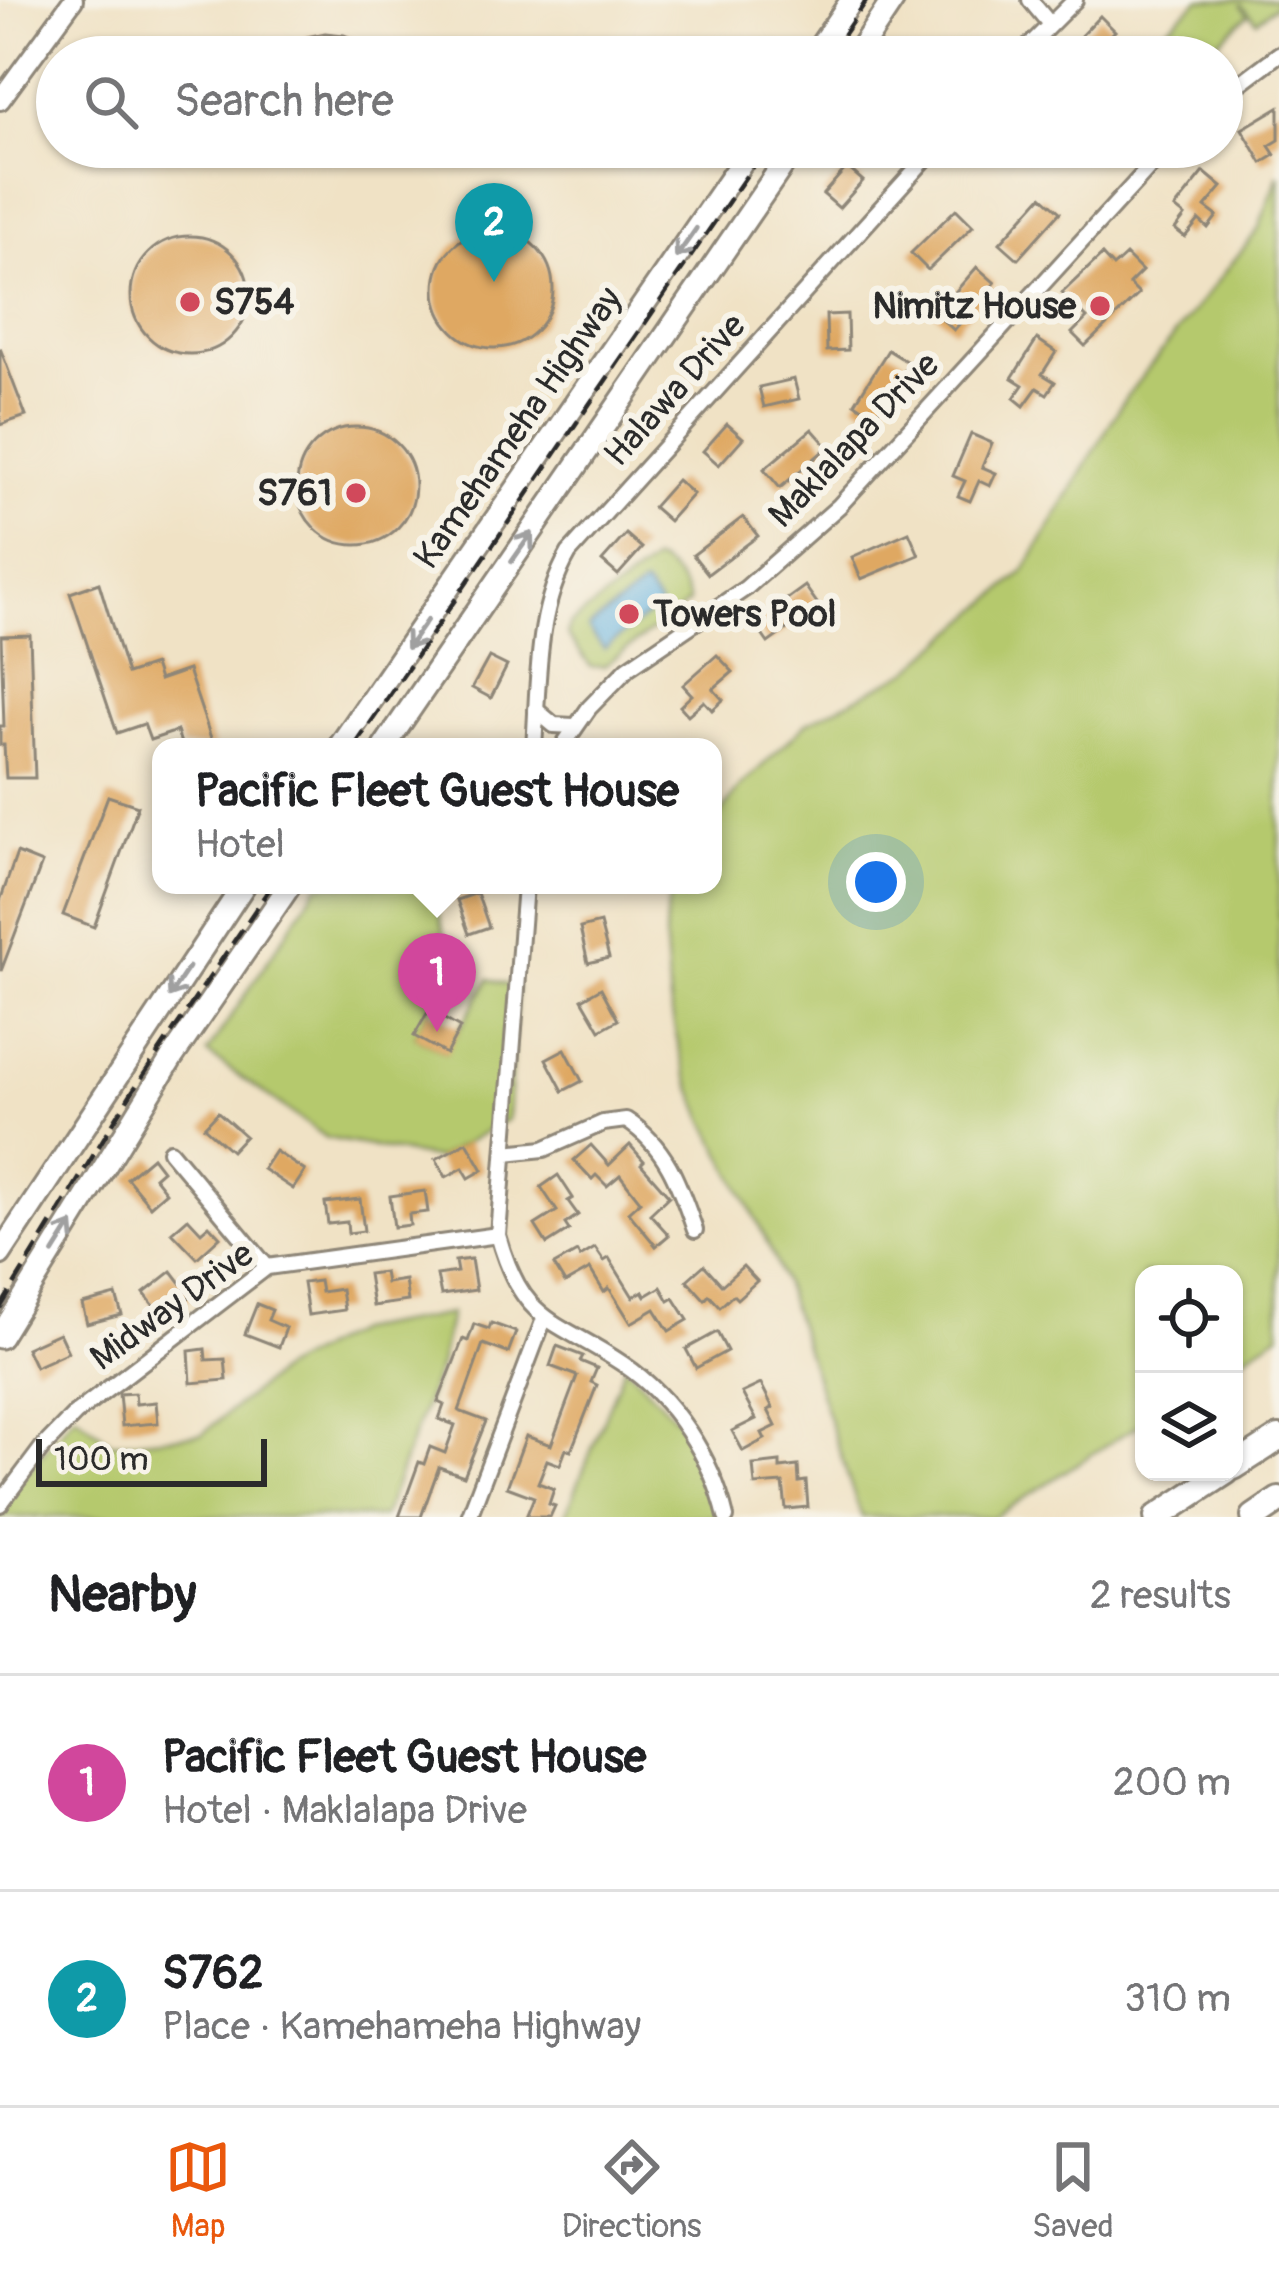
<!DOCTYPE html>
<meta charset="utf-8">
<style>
:root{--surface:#fff;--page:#f6f6f6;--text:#202124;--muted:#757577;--line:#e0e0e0;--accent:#ea580c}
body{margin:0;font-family:Pangolin,sans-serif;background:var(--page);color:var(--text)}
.controls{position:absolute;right:36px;bottom:36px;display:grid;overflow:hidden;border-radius:24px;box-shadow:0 3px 9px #0004}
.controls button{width:108px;height:108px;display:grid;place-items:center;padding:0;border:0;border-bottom:3px solid var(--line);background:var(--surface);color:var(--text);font:60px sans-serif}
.scale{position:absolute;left:36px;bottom:30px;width:231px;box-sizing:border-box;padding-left:12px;border:6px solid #2b2b2b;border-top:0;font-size:33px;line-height:42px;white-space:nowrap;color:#2b2b2b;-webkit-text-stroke:9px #f7f3e8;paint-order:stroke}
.you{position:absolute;left:876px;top:882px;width:42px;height:42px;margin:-30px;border:9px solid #fff;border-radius:50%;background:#1a73e8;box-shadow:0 0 0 18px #1a73e833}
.badge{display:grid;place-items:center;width:78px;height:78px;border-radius:50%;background:var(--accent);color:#fff;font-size:39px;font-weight:700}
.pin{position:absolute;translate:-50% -99px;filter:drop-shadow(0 3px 6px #0008)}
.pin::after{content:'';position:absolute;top:63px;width:42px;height:36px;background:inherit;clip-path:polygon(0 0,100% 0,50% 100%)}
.popup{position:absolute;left:152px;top:738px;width:570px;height:156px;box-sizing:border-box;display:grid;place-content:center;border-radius:24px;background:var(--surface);filter:drop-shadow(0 3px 9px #0005);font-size:39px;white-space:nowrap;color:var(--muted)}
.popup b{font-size:45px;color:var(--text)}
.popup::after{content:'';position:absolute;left:50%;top:100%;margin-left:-24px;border:24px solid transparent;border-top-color:var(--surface)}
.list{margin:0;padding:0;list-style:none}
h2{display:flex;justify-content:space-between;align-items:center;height:156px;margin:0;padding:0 48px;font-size:51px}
h2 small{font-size:39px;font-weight:400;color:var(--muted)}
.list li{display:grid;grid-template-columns:78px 1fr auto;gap:36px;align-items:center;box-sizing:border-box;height:216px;padding:0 48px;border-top:3px solid var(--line)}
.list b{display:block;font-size:45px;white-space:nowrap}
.list p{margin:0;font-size:39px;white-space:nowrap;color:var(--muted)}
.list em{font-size:39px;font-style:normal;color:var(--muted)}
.icon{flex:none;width:66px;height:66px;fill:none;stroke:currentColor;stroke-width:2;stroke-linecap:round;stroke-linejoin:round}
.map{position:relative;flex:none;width:1279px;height:1517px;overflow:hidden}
.search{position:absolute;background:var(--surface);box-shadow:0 3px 9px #0004;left:36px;right:36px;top:36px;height:132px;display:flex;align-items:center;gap:30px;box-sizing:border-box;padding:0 42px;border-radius:66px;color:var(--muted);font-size:45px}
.sheet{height:588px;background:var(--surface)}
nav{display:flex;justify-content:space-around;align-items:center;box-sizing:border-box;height:168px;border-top:3px solid var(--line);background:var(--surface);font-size:33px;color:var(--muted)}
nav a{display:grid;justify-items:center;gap:6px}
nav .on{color:var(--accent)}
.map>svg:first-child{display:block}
.green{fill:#b5c96d;stroke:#707a4c;stroke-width:3}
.water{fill:#67b4e1;stroke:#497086;stroke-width:3}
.building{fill:#dfa862}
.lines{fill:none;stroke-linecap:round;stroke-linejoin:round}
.street-casing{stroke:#8e8678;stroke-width:20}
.secondary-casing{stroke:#8e8678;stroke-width:24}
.primary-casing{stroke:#8e8678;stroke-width:27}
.highway-casing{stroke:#8e8678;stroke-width:30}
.street{stroke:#fff;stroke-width:14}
.secondary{stroke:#fff;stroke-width:18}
.primary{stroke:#fff;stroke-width:21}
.highway{stroke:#fff;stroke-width:24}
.rail{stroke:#2b2b2b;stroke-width:4.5;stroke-dasharray:18 9;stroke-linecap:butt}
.oneway{stroke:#a0a0a0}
.poi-dot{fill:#d1495b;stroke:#f7f3e8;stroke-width:4.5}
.labels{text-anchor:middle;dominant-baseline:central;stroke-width:12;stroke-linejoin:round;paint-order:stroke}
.poi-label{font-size:36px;font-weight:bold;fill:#2b2b2b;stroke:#f7f3e8;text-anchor:start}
.street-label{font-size:36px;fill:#2b2b2b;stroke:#f7f3e8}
</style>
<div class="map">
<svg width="1279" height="1517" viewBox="0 0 1279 1517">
<rect width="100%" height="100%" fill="#f7f3e8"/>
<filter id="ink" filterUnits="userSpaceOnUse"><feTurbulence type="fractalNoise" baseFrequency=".00833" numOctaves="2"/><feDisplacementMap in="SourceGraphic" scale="24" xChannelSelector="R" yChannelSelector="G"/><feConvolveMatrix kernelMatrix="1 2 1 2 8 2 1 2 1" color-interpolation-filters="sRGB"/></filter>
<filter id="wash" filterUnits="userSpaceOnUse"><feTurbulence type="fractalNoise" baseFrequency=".004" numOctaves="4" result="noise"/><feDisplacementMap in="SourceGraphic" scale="48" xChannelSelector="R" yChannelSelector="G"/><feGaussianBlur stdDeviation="2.7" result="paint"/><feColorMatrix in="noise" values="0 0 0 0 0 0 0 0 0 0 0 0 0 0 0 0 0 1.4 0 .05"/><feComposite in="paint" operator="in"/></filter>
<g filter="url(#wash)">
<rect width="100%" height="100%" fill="#f0e2c5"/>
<g class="green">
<path d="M1199,0H1279V2L1257,21L1240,4L1248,15L1200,57H1172L1155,38Z"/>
<path d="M1279,174V1334L1234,1363V1274H1144V1421L994,1517H862C830,1431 807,1342 773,1256C752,1205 722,1158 700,1108C679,1060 668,1009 666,957C664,934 664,905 676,885H713V826L739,788L807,723L910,670L1024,572L1125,398L1258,230Z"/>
<path d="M654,561C669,565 687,588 689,603L604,666L591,667L567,635L569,625Z"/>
<path d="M318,885H431L454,968L439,975L429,1010L415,1036L445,1053L489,979L517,988L508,1119L436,1159L327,1138L207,1053Z"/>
<path d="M450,1314L439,1366L383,1517H0V1504L75,1414L112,1443L202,1434L279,1371L354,1331Z"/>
<path d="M625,1365L687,1430L726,1517H565Z"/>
</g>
<path class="water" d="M644,585L660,606L604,649L588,628Z"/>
<g id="blocks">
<g class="building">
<path d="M1100,16L1115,31L1090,56L1075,42Z"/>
<path d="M325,33L344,35L361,42L377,57H282L307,37Z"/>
<path d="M637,37L658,38L677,45L692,57H603L618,44Z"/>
<path d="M1279,107V140L1269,146L1275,155L1262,163L1242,129Z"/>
<path d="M847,167L863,181L839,208L823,194Z"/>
<path d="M1204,172L1222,187L1205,207L1217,216L1208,228L1199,220L1185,237L1175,229L1185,216L1175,208Z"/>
<path d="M1042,196L1060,212L1018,259L1000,243Z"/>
<path d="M956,209L973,226L928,270L911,253Z"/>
<circle cx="494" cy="289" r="59"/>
<circle cx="190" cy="295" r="59"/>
<path d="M1102,255L1113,267L1126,255L1142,271L1129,284L1139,294L1085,346L1072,333L1087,318L1062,293Z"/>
<path d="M977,267L995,283L954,330L936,314Z"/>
<path d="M847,314L848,350L827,351L826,315Z"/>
<path d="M1037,339L1056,352L1042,374L1055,382L1047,394L1037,388L1024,406L1014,398L1023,385L1012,378Z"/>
<path d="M0,348L26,416L0,425Z"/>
<path d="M888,350L909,363L875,416L855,403Z"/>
<path d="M794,379L799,399L764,407L759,387Z"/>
<path d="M727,424L743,438L719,465L703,451Z"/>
<circle cx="356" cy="486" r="59"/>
<path d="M812,429L828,447L780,488L764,469Z"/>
<path d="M971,434L992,443L982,467L996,473L990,486L979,481L970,501L958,496L965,481L953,476Z"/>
<path d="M677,480L693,494L669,521L653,507Z"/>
<path d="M743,517L758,536L708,574L693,555Z"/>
<path d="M909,532L919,555L861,579L852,557Z"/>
<path d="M626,534L642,548L618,575L602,561Z"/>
<path d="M99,583L127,674L154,665L159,680L188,670L214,747H182L177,731L150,740L144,724L117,733L70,593Z"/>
<path d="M805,586L819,606L768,643L754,623Z"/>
<path d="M30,635L35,778H6L4,745H0V726H4L1,636Z"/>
<path d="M717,655L733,672L713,689L723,700L712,710L704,701L688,715L680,706L692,695L683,685Z"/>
<path d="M489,657L507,666L491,698L472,688Z"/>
<path d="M108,796L138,806L94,927L63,915Z"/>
<path d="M17,853L42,863L1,971L0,901Z"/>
<path d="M477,893L489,927L469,934L457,900Z"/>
<path d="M600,923L609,958L588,963L580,928Z"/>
<path d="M601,988L618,1020L600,1030L582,999Z"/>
<path d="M429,1010L460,1028L446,1054L414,1036Z"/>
<path d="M565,1049L582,1081L563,1091L546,1059Z"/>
<path d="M218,1112L245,1136L231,1151L204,1127Z"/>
<path d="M467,1142L483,1170L469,1178L463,1168L446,1177L436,1159Z"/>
<path d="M591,1145L609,1165L630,1145L644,1161L641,1164L669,1196L650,1214L669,1235L656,1246L628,1212L640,1201L620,1175L607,1186L596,1175L592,1179L574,1160Z"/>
<path d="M275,1151L305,1171L293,1189L263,1169Z"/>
<path d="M152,1157L162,1170L154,1177L166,1192L150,1206L127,1178Z"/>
<path d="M558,1175L573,1198L568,1201L578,1215L565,1224L569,1230L547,1244L535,1225L557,1211L541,1187Z"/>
<path d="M425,1191L428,1212L409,1214L410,1225L394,1227L390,1196Z"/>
<path d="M360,1199L364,1231L348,1233L347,1222L328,1224L325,1203Z"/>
<path d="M188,1218L201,1232L209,1225L220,1237L197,1258L172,1232Z"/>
<path d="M595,1248L604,1261L609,1258L633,1297L643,1291L646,1296L661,1287L669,1301L674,1298L688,1320L669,1331L655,1309L631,1323L609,1288L604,1292L590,1269L565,1283L554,1265L577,1252L580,1257Z"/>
<path d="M471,1259L476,1290L441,1295L437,1275L457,1272L455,1261Z"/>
<path d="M704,1265L722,1285L743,1266L757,1281L737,1299L733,1295L720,1307L709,1295L705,1300L687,1280Z"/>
<path d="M172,1271L191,1296L179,1306L172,1297L157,1310L144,1293Z"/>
<path d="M384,1272L386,1283L405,1280L408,1301L373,1306L368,1274Z"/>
<path d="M319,1281L321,1292L341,1289L344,1310L308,1315L303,1283Z"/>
<path d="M116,1295L122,1315L87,1324L82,1304Z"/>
<path d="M257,1304L272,1310L268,1320L286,1328L279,1347L245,1334Z"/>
<path d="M491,1323L516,1332L508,1353L483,1344L459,1411L486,1421L464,1476L439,1467L421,1517H399L419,1462L424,1464L430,1447L445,1453L455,1425L439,1419L444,1405L438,1402L463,1339L468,1341L474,1324L489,1329Z"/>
<path d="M717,1332L727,1351L696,1368L686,1349Z"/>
<path d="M59,1333L68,1352L35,1367L26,1348Z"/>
<path d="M557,1346L583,1356L580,1361L597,1368L591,1382L597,1385L571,1451L566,1449L560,1465L547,1460L538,1483L554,1489L549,1504L555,1506L550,1517H526L534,1497L507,1487L526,1436L551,1445L577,1376L550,1366Z"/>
<path d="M205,1349L206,1360L225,1359L227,1380L191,1383L189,1351Z"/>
<path d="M761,1384L773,1408L768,1410L776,1426L762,1433L765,1439L743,1451L732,1431L756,1419L742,1393Z"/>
<path d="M135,1393L136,1404L156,1402L158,1423L122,1426L119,1394Z"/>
<path d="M780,1462V1468L798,1466L799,1482L806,1481L808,1507L786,1509L783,1483L755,1485L753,1465Z"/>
</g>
</g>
</g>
<g filter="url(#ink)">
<use href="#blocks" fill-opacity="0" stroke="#8e8678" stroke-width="3"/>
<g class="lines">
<g class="street-casing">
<g id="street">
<path d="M1030,0L1049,23"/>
<path d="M1018,57L1075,0"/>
<path d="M1222,97L1279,54"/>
<path d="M536,710L554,725L574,726"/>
<path d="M534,747C539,681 535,612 569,553L936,147"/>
<path d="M562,747L589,708L628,668L746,588L839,506L1168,147"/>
<path d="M525,885L498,1235C523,1325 554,1318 623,1364C674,1398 712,1458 726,1517"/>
<path d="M170,1151L267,1267"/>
<path d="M505,1153L544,1149L603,1123L626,1120C667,1146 680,1187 695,1230"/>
<path d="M0,1504L42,1448L75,1414L267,1267L498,1235"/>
<path d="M469,1517L544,1319"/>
</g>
</g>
<g class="secondary-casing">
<path id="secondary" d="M0,100L73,0"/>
</g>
<g class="primary-casing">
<g id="primary">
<path d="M813,57L852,0"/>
<path d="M855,57L893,0"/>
<path d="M339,747L752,147"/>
<path d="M384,747L795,147"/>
<path d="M0,1254L244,885"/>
<path d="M0,1337L171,1059L290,885"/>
</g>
</g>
<g class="highway-casing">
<g id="highway">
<path d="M1234,1467L1279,1438"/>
<path d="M1157,1517L1226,1472"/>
<path d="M1254,1517L1279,1500"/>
</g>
</g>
<use href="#street" class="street"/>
<use href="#secondary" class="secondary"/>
<use href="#primary" class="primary"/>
<use href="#highway" class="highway"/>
<g class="rail">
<path d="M828,57L867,0"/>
<path d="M354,747L766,147"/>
<path d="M0,1308L132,1092L272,885"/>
</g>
</g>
<defs><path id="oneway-shaft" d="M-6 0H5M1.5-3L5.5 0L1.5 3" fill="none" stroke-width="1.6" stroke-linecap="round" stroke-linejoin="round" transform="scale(3)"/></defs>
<g class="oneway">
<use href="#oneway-shaft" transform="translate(686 243) rotate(125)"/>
<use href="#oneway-shaft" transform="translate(522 547) rotate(-55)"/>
<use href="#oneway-shaft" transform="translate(417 634) rotate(125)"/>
<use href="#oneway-shaft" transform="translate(179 982) rotate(124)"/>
<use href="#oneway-shaft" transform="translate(63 1238) rotate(-58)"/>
</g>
</g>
<g class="poi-dot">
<circle cx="190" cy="302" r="12"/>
<circle cx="1100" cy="306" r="12"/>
<circle cx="356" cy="493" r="12"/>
<circle cx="629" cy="614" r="12"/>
</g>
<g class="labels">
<g class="poi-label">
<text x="214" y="302">S754</text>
<text x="1076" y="306" text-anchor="end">Nimitz House</text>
<text x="332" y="493" text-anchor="end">S761</text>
<text x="653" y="614">Towers Pool</text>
</g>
<g class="street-label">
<text transform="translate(675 390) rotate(-48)">Halawa Drive</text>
<text transform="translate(518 428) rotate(-55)">Kamehameha Highway</text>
<text transform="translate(854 440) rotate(-46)">Maklalapa Drive</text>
<text transform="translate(172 1306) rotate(-36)">Midway Drive</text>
</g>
</g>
</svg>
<div class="controls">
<button><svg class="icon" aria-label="locate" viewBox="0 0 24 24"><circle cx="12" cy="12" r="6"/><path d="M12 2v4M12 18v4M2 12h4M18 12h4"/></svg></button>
<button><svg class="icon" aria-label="layers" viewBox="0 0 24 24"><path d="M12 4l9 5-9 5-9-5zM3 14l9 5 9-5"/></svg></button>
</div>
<div class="scale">100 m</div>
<div class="you"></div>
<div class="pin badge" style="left:437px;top:1032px;background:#d1479c">1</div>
<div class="popup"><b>Pacific Fleet Guest House</b>Hotel</div>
<div class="pin badge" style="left:494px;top:282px;background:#0f9aa8">2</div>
<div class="search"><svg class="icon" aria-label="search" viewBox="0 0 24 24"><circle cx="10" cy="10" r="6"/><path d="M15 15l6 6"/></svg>Search here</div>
</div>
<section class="sheet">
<h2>Nearby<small>2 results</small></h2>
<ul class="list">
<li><span class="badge" style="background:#d1479c">1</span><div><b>Pacific Fleet Guest House</b><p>Hotel · Maklalapa Drive</p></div><em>200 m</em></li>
<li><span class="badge" style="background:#0f9aa8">2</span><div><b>S762</b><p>Place · Kamehameha Highway</p></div><em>310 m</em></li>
</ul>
</section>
<nav>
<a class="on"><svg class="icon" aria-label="map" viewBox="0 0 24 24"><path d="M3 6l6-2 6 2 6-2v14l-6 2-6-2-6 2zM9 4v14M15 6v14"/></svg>Map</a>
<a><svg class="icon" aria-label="directions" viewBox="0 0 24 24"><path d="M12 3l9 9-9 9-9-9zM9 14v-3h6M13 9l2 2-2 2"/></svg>Directions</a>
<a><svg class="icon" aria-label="saved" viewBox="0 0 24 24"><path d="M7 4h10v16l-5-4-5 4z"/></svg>Saved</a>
</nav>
